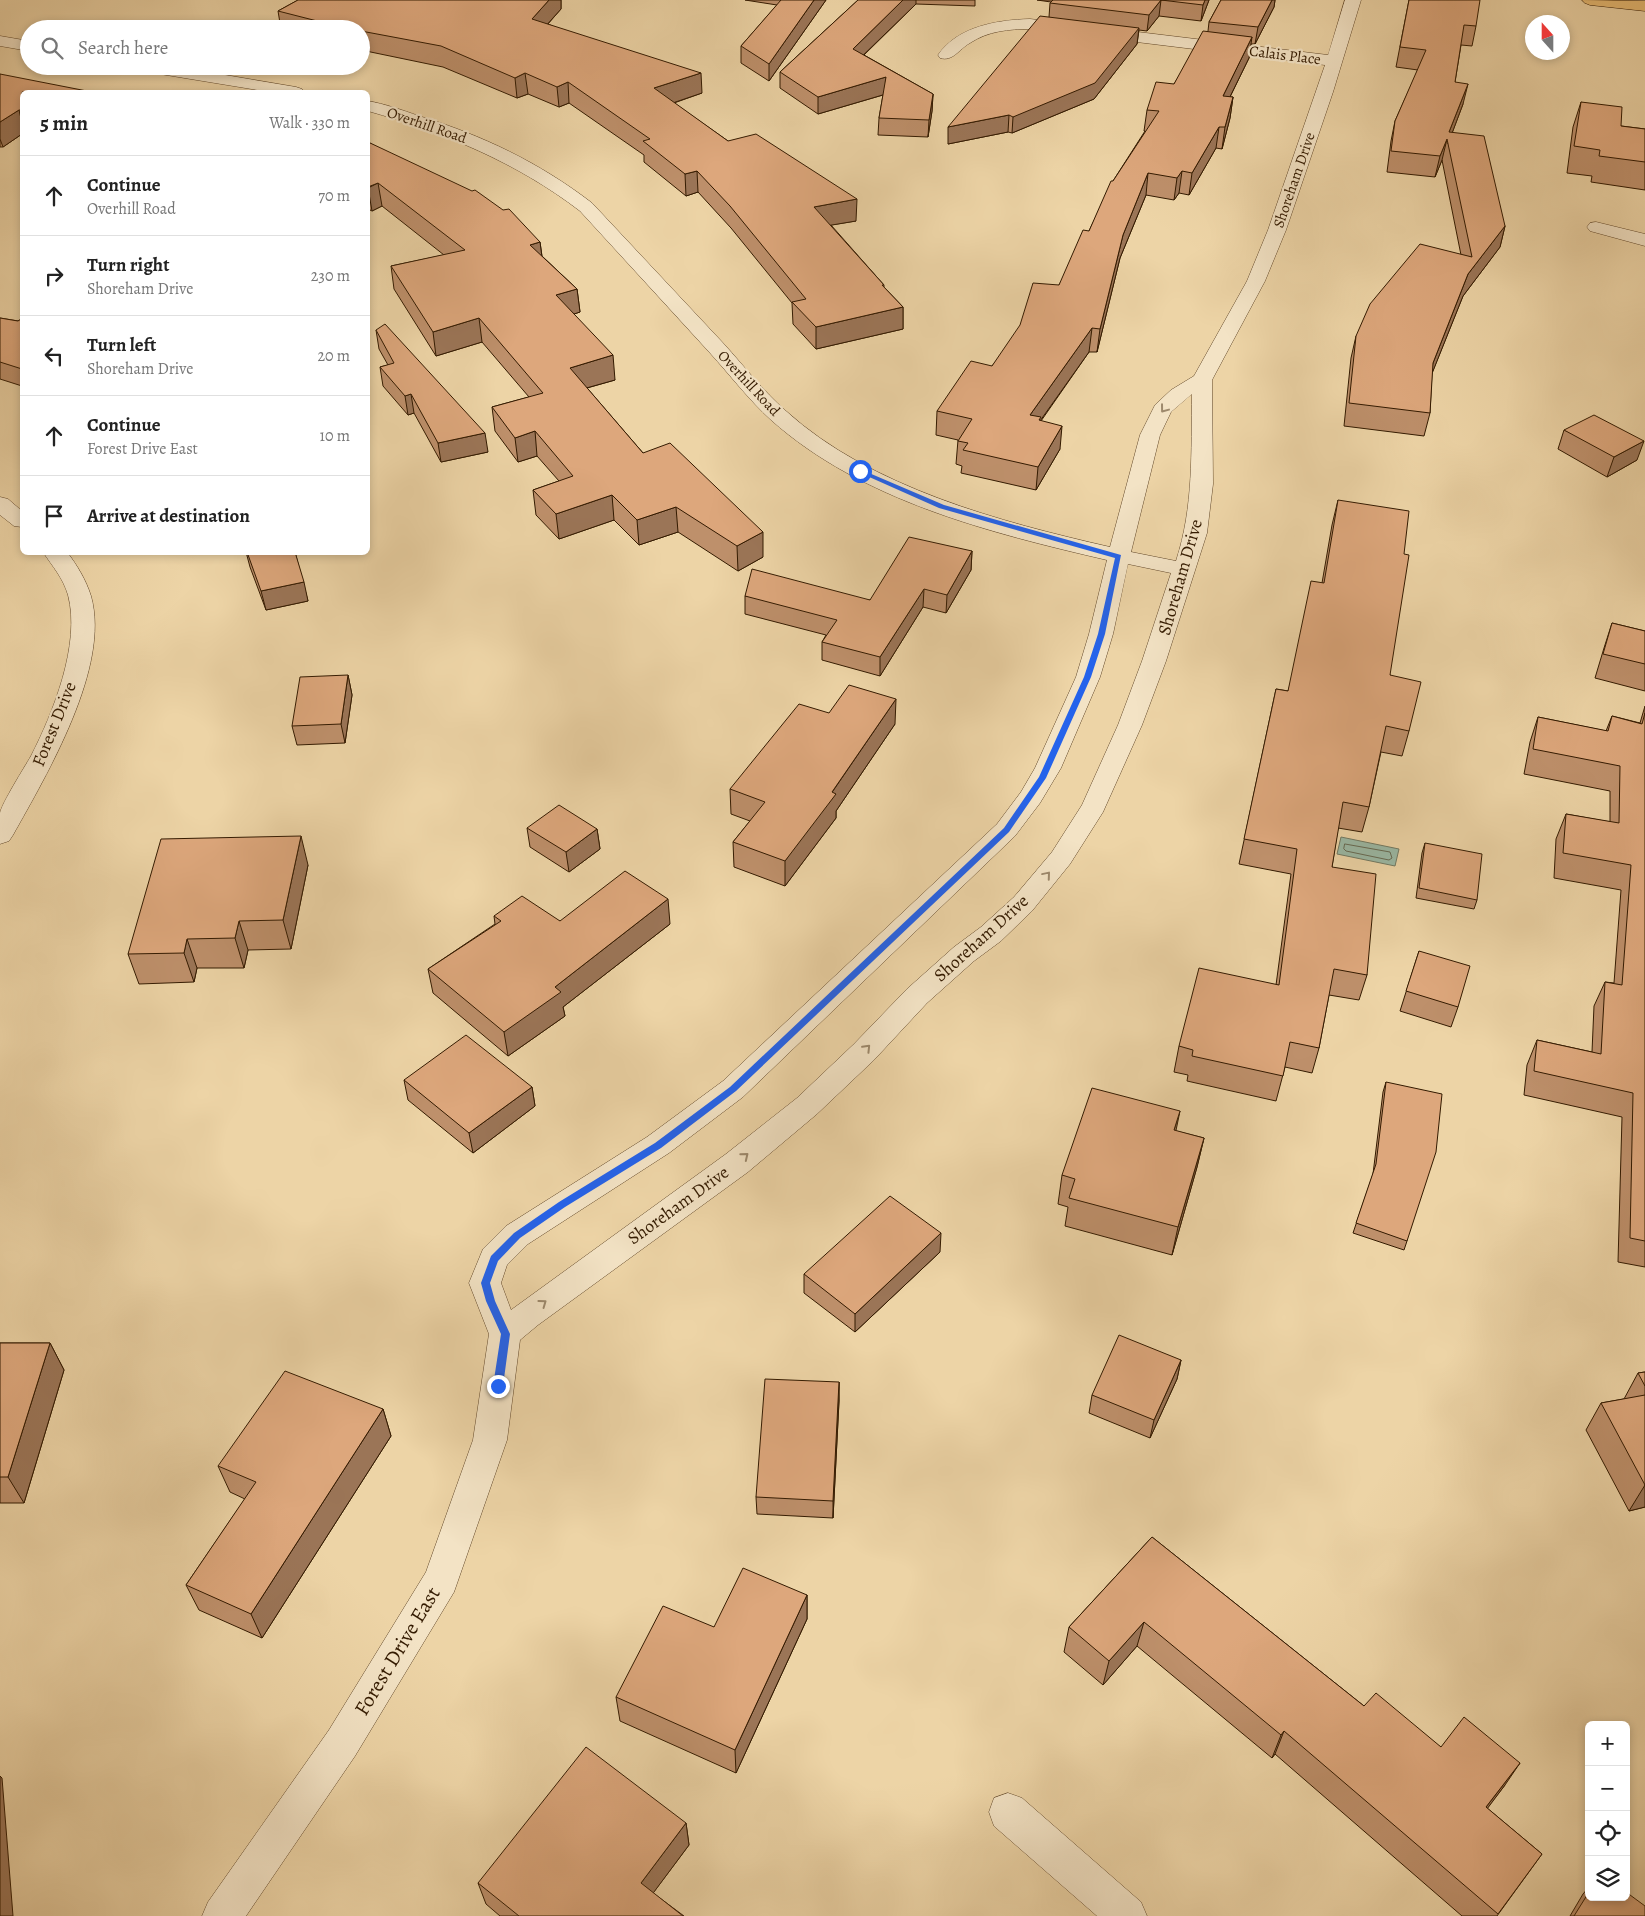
<!DOCTYPE html>
<meta charset="utf-8">
<style>
:root{--surface:#fff;--page:#f6f6f6;--text:#222;--muted:#767676;--line:#e0e0e0}
body{margin:0;font-family:Alegreya,serif;background:var(--page);color:var(--text)}
.controls{position:absolute;right:15px;bottom:15px;display:grid;overflow:hidden;border-radius:8px;box-shadow:0 2px 8px #0003}
.controls button{width:45px;height:45px;display:grid;place-items:center;padding:0;border:0;border-bottom:1px solid var(--line);background:var(--surface);color:var(--text);font:25px sans-serif}
.compass{position:absolute;left:1525px;top:15px;width:45px;height:45px;border-radius:50%;background:var(--surface);box-shadow:0 2px 8px #0003;rotate:339deg}
.stop{position:absolute;width:15px;height:15px;margin:-11px;border:4px solid #2563eb;border-radius:50%;background:#fff}
.stop.end{background:#2563eb;border-color:#fff;box-shadow:0 1px 5px #0008}
.list{margin:0;padding:0;list-style:none}
h2{display:flex;justify-content:space-between;align-items:center;height:65px;margin:0;padding:0 20px;font-size:21px}
h2 small{font-size:16px;font-weight:400;color:var(--muted)}
.list li{display:grid;grid-template-columns:32px 1fr auto;gap:15px;align-items:center;box-sizing:border-box;height:80px;padding:0 20px;border-top:1px solid var(--line)}
.list b{display:block;font-size:19px;white-space:nowrap}
.list p{margin:0;font-size:16px;white-space:nowrap;color:var(--muted)}
.list em{font-size:16px;font-style:normal;color:var(--muted)}
.icon{flex:none;width:28px;height:28px;fill:none;stroke:currentColor;stroke-width:2;stroke-linecap:round;stroke-linejoin:round}
.map{position:relative;flex:none;width:1645px;height:1916px;overflow:hidden}
.search{position:absolute;background:var(--surface);box-shadow:0 2px 8px #0003;left:20px;top:20px;width:350px;height:55px;display:flex;align-items:center;gap:12px;box-sizing:border-box;padding:0 18px;border-radius:28px;color:var(--muted);font-size:19px}
.panel{position:absolute;background:var(--surface);box-shadow:0 2px 8px #0003;left:20px;top:90px;width:350px;height:465px;border-radius:8px}
.map>svg:first-child{display:block}
.water{fill:#9ab8a4;stroke:#717962}
.lines{fill:none;stroke-linecap:round;stroke-linejoin:round}
.shore{stroke:#666952;stroke-width:1}
.street-casing{stroke:#62482a;stroke-width:1}
.primary-casing{stroke:#331a00;stroke-width:1}
.street{fill:#f3e3c5;fill-rule:evenodd}
.primary{fill:#e6ba73;fill-rule:evenodd}
.wall{fill:#be906b;stroke:#331a00}
.shaded-wall{fill:#9b7557;stroke:#331a00}
.building{fill:#dda77c;stroke:#331a00}
.oneway{stroke:#9d896c}
.route{fill:#2563eb}
.labels{text-anchor:middle;dominant-baseline:central;stroke-width:4.5;stroke-linejoin:round;paint-order:stroke}
.far-street-label{font-size:15px;fill:#331a00;stroke:#f3e3c5}
.street-label{font-size:18px;fill:#331a00;stroke:#f3e3c5}
.near-street-label{font-size:21px;fill:#331a00;stroke:#f3e3c5}
</style>
<div class="map">
<svg width="1645" height="1916" viewBox="0 0 1645 1916">
<rect width="100%" height="100%" fill="#edd4a6"/>
<filter id="stains"><feTurbulence type="fractalNoise" baseFrequency=".004" numOctaves="4"/><feColorMatrix values="0 0 0 0 .2 0 0 0 0 .09 0 0 0 0 .02 0 0 0 .5 -.17"/></filter>
<radialGradient id="worn" r=".72"><stop offset=".6" stop-color="#630" stop-opacity="0"/><stop offset="1" stop-color="#630" stop-opacity=".3"/></radialGradient>
<path class="water" d="M1341,837L1399,849L1395,866L1337,854Z"/>
<g class="lines">
<path class="shore" d="M1345,844L1390,852L1392,858L1389,860L1346,851L1344,849Z"/>
<g class="street-casing">
<g id="street">
<path d="M1345,0H1361L1333,92L1286,230L1265,281L1212,380L1213,484L1207,533L1166,661L1142,725L1103,812L1070,864L1032,911L1001,941L974,961L927,1003L874,1060L817,1114L748,1172L538,1325L520,1340L507,1440L454,1592L355,1756L246,1916H202L208,1902L329,1730L426,1572L473,1440L489,1334L469,1283L483,1249L506,1226L647,1137L723,1081L997,824L1021,792L1035,768L1076,677L1089,634L1107,560C991,533 862,501 771,420C749,400 730,375 710,353C667,306 623,258 580,211C516,162 445,133 368,111V101C385,104 402,110 419,116C482,135 540,163 592,203C636,250 680,297 724,344C744,366 763,391 786,411C871,488 1001,522 1110,547L1140,435L1155,405L1171,390L1194,376L1247,281L1268,230L1325,65L1030,29C1009,29 988,31 970,43C959,49 953,62 940,58L938,55C958,26 998,20 1030,19L1328,55ZM1192,394C1191,452 1194,506 1176,561L1131,552L1160,435L1171,412ZM1128,564L1171,573L1142,661L1118,725L1082,805L1052,852L1014,897L981,927L954,947L907,989L854,1044L797,1098L726,1154L511,1310L501,1283L507,1265L528,1244L669,1153L743,1097L1015,836L1040,803L1061,768L1100,677L1113,634Z"/>
<path d="M0,36L29,41V51L0,46Z"/>
<path d="M134,66H172L296,87L302,89L304,92H270L142,71L136,69Z"/>
<path d="M1596,222L1645,234V246L1590,231L1587,227L1590,223Z"/>
<path d="M0,497L8,499L22,511V527L14,526L0,515Z"/>
<path d="M43,552H67C77,565 86,580 91,596C111,667 47,774 13,835L9,841L0,844C0,834 0,823 0,813C2,803 24,768 31,756C53,713 81,644 68,595C63,578 53,567 43,552Z"/>
<path d="M1008,1793L1022,1798L1141,1902L1147,1916H1097L994,1826L989,1812L994,1798Z"/>
</g>
</g>
<g class="primary-casing">
<path id="primary" d="M1582,0L1645,1V11L1590,5L1585,3Z"/>
</g>
<use href="#street" class="street"/>
<use href="#primary" class="primary"/>
</g>
<g class="wall">
<path d="M298,0H561V9L548,24L702,93L674,103L728,141L856,221L831,225L884,285V287L903,307V329L816,349L793,324L792,303L731,228L698,192L686,196L644,162V155L569,103L559,107L528,94L517,98L443,67L361,50V29H281L278,11Z"/>
<path d="M745,0H826L769,81L741,63V46L777,5Z"/>
<path d="M858,0H975V6L916,4L864,55L933,94L932,111L928,137L878,135L879,118L883,95L818,114L780,88V72Z"/>
<path d="M1037,0H1209L1201,21L1159,16L1147,31L1139,30L1137,44L1094,99L1012,133L1008,132L948,144L1049,17L1050,3L1051,2Z"/>
<path d="M1221,0H1275L1274,7L1255,44H1251L1249,58L1230,97H1233L1230,118L1222,149L1216,148L1189,195L1179,193L1174,200L1146,195L1120,258L1097,352H1089L1041,421L1060,449L1036,490L961,473L962,466L956,464L958,440L936,435L937,411L992,366L1059,285L1089,231L1113,181L1145,131H1144L1147,110L1174,84L1208,31L1209,22Z"/>
<path d="M1409,0L1476,26L1472,46L1461,45L1455,82L1463,104L1452,133L1505,226L1500,247L1463,296L1432,373L1430,413L1424,436L1344,426L1351,358L1356,336L1461,255L1442,160L1435,177L1387,172L1391,141L1395,121L1418,70L1396,67Z"/>
<path d="M0,74L22,92V134L3,147H0Z"/>
<path d="M1581,102L1621,126L1645,129V190L1591,182L1592,176L1567,173L1573,127Z"/>
<path d="M368,142L540,242L542,256L577,289L580,312L574,314L615,380L587,388L643,453L763,557L738,571L678,532L639,545L614,520L559,539L536,515L533,490L559,481L537,456L518,462L495,431L492,407L529,397L482,342L436,356L394,289L391,266L444,255L382,206L372,211L368,209Z"/>
<path d="M0,318L18,321L22,319V386L0,379Z"/>
<path d="M376,330L488,452L441,462L414,413L408,415L383,386L380,367L388,365L379,349Z"/>
<path d="M1564,430L1637,460L1607,477L1558,449Z"/>
<path d="M1338,500L1390,675L1409,731L1402,756L1381,752L1369,807L1362,832L1338,828L1332,867L1367,975L1359,1000L1329,995L1319,1048L1312,1073L1285,1067L1276,1101L1187,1081L1188,1075L1174,1072L1179,1046L1276,985L1291,874L1239,864L1276,689L1288,691L1322,583L1332,525Z"/>
<path d="M972,551L971,570L946,613L923,607L880,676L822,660V642L826,635L745,614V596L870,600Z"/>
<path d="M246,552H295L308,601L266,610L250,567Z"/>
<path d="M1612,623L1645,631V691L1595,678L1604,648Z"/>
<path d="M348,675L352,695L345,743L297,745L292,726Z"/>
<path d="M1645,706V1267L1618,1262L1622,1117L1524,1095L1527,1065L1537,1040L1592,1052L1594,1006L1605,982L1614,983L1621,890L1554,878L1556,839L1566,814L1610,822V791L1524,774L1530,742L1538,717L1606,731L1612,716L1640,723Z"/>
<path d="M895,724L836,811V818L785,886L734,867L733,842L750,821L731,814L730,789Z"/>
<path d="M527,828L597,829L600,849L569,872L530,847Z"/>
<path d="M1425,843L1477,900L1474,909L1416,898L1422,853Z"/>
<path d="M308,865L291,949L248,950L244,968H197L194,982L139,984L128,954Z"/>
<path d="M494,916L560,921L670,924L563,1007L565,1016L508,1056L433,993L428,969L495,924Z"/>
<path d="M1419,951L1458,1007L1451,1027L1400,1011Z"/>
<path d="M404,1080L532,1087L535,1106L473,1153L408,1100Z"/>
<path d="M1386,1082L1407,1241L1404,1250L1353,1233L1373,1174L1383,1092Z"/>
<path d="M1176,1131L1204,1138L1197,1167L1172,1255L1065,1226L1068,1207L1058,1204L1062,1175Z"/>
<path d="M940,1252L855,1332L804,1293V1274Z"/>
<path d="M0,1343H50L64,1370L24,1503H0Z"/>
<path d="M1181,1360L1177,1379L1150,1438L1089,1413L1092,1395Z"/>
<path d="M1645,1372V1507L1629,1511L1586,1430L1601,1403L1624,1399L1638,1373Z"/>
<path d="M839,1382V1401L833,1518L757,1514L756,1497Z"/>
<path d="M383,1409L391,1436L262,1638L199,1610L186,1585L245,1499L230,1492L218,1466Z"/>
<path d="M1152,1537L1364,1706L1441,1747L1505,1785L1487,1808L1542,1854L1497,1916H1462L1275,1754L1272,1758L1137,1646L1103,1685L1064,1652L1069,1627Z"/>
<path d="M807,1595V1619L736,1773L620,1721L616,1697L714,1627Z"/>
<path d="M686,1823L689,1845L653,1893L684,1916H500L486,1904L478,1883Z"/>
<path d="M1589,1887V1897L1645,1916H1570L1583,1894Z"/>
</g>
<g class="shaded-wall">
<path d="M549,0H561V9L534,39L532,19Z"/>
<path d="M814,0H826L769,81V64Z"/>
<path d="M903,0H916V4L853,65V49Z"/>
<path d="M1161,0L1159,16L1147,31L1149,15Z"/>
<path d="M1205,0H1209L1201,21L1203,5Z"/>
<path d="M1272,0H1275L1274,7L1255,44L1258,27Z"/>
<path d="M1139,28L1137,44L1094,99L1012,133L1013,117Z"/>
<path d="M1252,37L1249,58L1220,117L1223,96Z"/>
<path d="M525,73L528,94L517,98L515,78Z"/>
<path d="M701,73L702,93L655,109L654,88Z"/>
<path d="M886,77V94L818,114V97Z"/>
<path d="M568,82L569,103L559,107L557,87Z"/>
<path d="M1468,84L1463,104L1448,144L1449,132Z"/>
<path d="M933,94L932,111L928,137L929,120Z"/>
<path d="M1233,97L1230,118L1222,149L1225,127Z"/>
<path d="M19,110L22,123V134L3,147L0,139V122Z"/>
<path d="M1009,115L1008,132L948,144V127Z"/>
<path d="M1219,127L1216,148L1189,195L1192,173Z"/>
<path d="M1447,139L1442,160L1435,177L1440,156Z"/>
<path d="M697,171L698,192L686,196L685,174Z"/>
<path d="M1182,171L1179,193L1174,200L1177,178Z"/>
<path d="M1148,173L1146,195L1120,258L1097,352L1100,329L1123,235Z"/>
<path d="M378,183L382,206L372,211L368,188Z"/>
<path d="M857,199L856,221L814,228V207Z"/>
<path d="M1505,226L1500,247L1463,296L1427,386L1433,363L1468,274Z"/>
<path d="M540,242L543,265L530,245Z"/>
<path d="M577,289L580,312L559,319L556,295Z"/>
<path d="M903,307V329L816,349V327Z"/>
<path d="M479,318L482,342L436,356L433,332Z"/>
<path d="M1092,328L1089,352L1040,421L1030,415Z"/>
<path d="M613,355L615,380L572,392L570,368Z"/>
<path d="M411,394L414,413L408,415L405,396Z"/>
<path d="M1062,426L1060,449L1036,490L1038,467Z"/>
<path d="M535,431L537,456L518,462L515,438Z"/>
<path d="M485,433L488,452L441,462L438,443Z"/>
<path d="M1644,441L1637,460L1607,477L1614,457Z"/>
<path d="M612,495L614,520L559,539L556,514Z"/>
<path d="M676,507L678,532L639,545L637,520Z"/>
<path d="M763,532V557L738,571L737,546Z"/>
<path d="M972,551L971,570L946,613L947,595Z"/>
<path d="M304,582L308,601L266,610L261,591Z"/>
<path d="M924,589L923,607L880,676V657Z"/>
<path d="M348,675L352,695L345,743L341,724Z"/>
<path d="M896,699L895,724L836,811V818L785,886V861Z"/>
<path d="M597,829L600,849L569,872L566,852Z"/>
<path d="M301,836L308,865L291,949L283,920Z"/>
<path d="M668,899L670,924L563,1007L565,1016L508,1056L504,1032L555,987Z"/>
<path d="M239,921L248,950L244,968L235,938Z"/>
<path d="M187,939L197,968L194,982L184,953Z"/>
<path d="M532,1087L535,1106L473,1153L469,1133Z"/>
<path d="M1180,1111L1174,1140V1130Z"/>
<path d="M1204,1138L1197,1167L1172,1255L1178,1227Z"/>
<path d="M941,1233L940,1252L855,1332V1314Z"/>
<path d="M50,1343L64,1370L24,1503L8,1477Z"/>
<path d="M1181,1360L1177,1379L1150,1438L1154,1420Z"/>
<path d="M839,1382V1401L833,1518V1501Z"/>
<path d="M383,1409L391,1436L262,1638L251,1614Z"/>
<path d="M1645,1485V1507L1629,1511Z"/>
<path d="M807,1595V1619L736,1773L735,1750Z"/>
<path d="M1144,1622L1137,1646L1103,1685L1109,1661Z"/>
<path d="M1284,1731L1275,1754L1272,1758L1281,1735Z"/>
<path d="M1520,1763L1505,1785L1472,1829L1486,1807Z"/>
<path d="M0,1776L2,1778L13,1916H0Z"/>
<path d="M686,1823L689,1845L645,1904L641,1883Z"/>
</g>
<g class="building">
<path d="M298,0H549L532,19L701,73L654,88L728,141L756,134L857,199L814,207L884,285H882L903,307L816,327L792,302L806,299L730,206L697,171L685,174L643,141L650,139L568,82L557,87L525,73L515,78L441,46L361,31V29H351L329,24L278,11Z"/>
<path d="M781,0H814L769,64L741,46Z"/>
<path d="M858,0H903L853,49L933,94L929,120L879,118L886,77L818,97L780,72Z"/>
<path d="M1053,0H1205L1203,5L1161,0L1149,15L1050,3Z"/>
<path d="M1221,0H1272L1258,27L1209,22Z"/>
<path d="M1409,0H1480L1476,26L1464,25L1455,82L1468,84L1449,132L1484,136L1505,226L1468,274L1433,363L1430,413L1349,403L1356,336L1370,304L1420,244L1472,257L1447,139L1440,156L1391,151L1395,121L1426,50L1400,47Z"/>
<path d="M1040,16L1139,28L1095,83L1013,117L1009,115L948,127Z"/>
<path d="M1203,31L1252,37L1223,96L1233,97L1225,127H1219L1192,173L1182,171L1177,178L1148,173L1123,235L1100,329L1092,328L1030,415L1041,417L1039,420L1062,426L1038,467L963,450L968,443L958,441L972,419L937,411L971,361L992,366L1020,325L1033,283L1059,285L1083,230L1089,231L1111,181H1113L1159,111L1147,110L1156,82L1174,84Z"/>
<path d="M0,74L92,92H22V110H19L0,122Z"/>
<path d="M1581,102L1622,107L1621,126L1645,129V162L1599,156L1600,150L1574,146Z"/>
<path d="M368,142L472,191L475,190L503,210L509,209L540,242L530,245L577,289L556,295L613,355L570,368L643,453L670,443L763,532L737,546L676,507L637,520L612,495L556,514L533,490L573,476L535,431L515,438L492,407L543,393L479,318L433,332L391,266L465,250L378,183L368,187Z"/>
<path d="M0,318L18,321L21,319H22V369L0,362Z"/>
<path d="M385,324L485,433L438,443L411,394L405,396L380,367L394,363L376,330Z"/>
<path d="M1594,415L1644,441L1614,457L1564,430Z"/>
<path d="M1338,500L1409,511L1404,554L1409,555L1390,675L1421,682L1409,731L1386,726L1369,807L1343,802L1332,867L1376,874L1367,975L1334,969L1319,1048L1290,1042L1283,1076L1192,1056L1193,1050L1179,1046L1199,968L1279,985L1297,849L1244,839L1276,689L1288,691L1311,581L1324,583Z"/>
<path d="M909,537L972,551L947,595L924,589L880,657L822,642L837,620L745,596L752,569L870,600Z"/>
<path d="M247,552H295L304,582L261,591Z"/>
<path d="M1612,623L1645,631V664L1603,654Z"/>
<path d="M348,675L341,724L292,726L300,677Z"/>
<path d="M849,685L896,699L832,792L836,794L785,861L733,842L765,802L730,789L799,704L829,713Z"/>
<path d="M1645,713V1241L1630,1238L1633,1093L1534,1071L1537,1040L1601,1054L1605,982L1622,985L1631,865L1563,853L1566,814L1619,823L1620,766L1533,749L1538,717L1608,731L1612,716L1642,724Z"/>
<path d="M559,805L597,829L566,852L527,828Z"/>
<path d="M301,836L283,920L239,921L235,938L187,939L184,953L128,954L161,839Z"/>
<path d="M1425,843L1482,854L1477,900L1419,888Z"/>
<path d="M625,871L668,899L555,987L561,992L504,1032L428,969L501,921L494,916L522,896L560,921Z"/>
<path d="M1419,951L1470,966L1458,1007L1406,991Z"/>
<path d="M466,1035L532,1087L469,1133L404,1080Z"/>
<path d="M1386,1082L1442,1094L1436,1152L1407,1241L1356,1223L1376,1164Z"/>
<path d="M1092,1088L1180,1111L1174,1130L1204,1138L1178,1227L1069,1198L1075,1179L1062,1175Z"/>
<path d="M890,1196L941,1233L855,1314L804,1274Z"/>
<path d="M1119,1335L1181,1360L1154,1420L1092,1395Z"/>
<path d="M0,1343H50L8,1477H0Z"/>
<path d="M285,1371L383,1409L251,1614L186,1585L256,1482L218,1466Z"/>
<path d="M1645,1372V1386L1638,1373Z"/>
<path d="M765,1379L839,1382L833,1501L756,1497Z"/>
<path d="M1645,1395V1485L1601,1403Z"/>
<path d="M1152,1537L1364,1706L1376,1693L1441,1747L1464,1717L1520,1763L1486,1807L1542,1854L1498,1914L1284,1731L1281,1735L1144,1622L1109,1661L1069,1627Z"/>
<path d="M743,1568L807,1595L735,1750L616,1697L663,1606L714,1627Z"/>
<path d="M586,1747L686,1823L641,1883L683,1916H519L478,1883Z"/>
<path d="M1589,1892V1897H1626V1892L1645,1906V1916H1574Z"/>
</g>
<defs><path id="oneway-chevron" d="M-2-3.5L2.5 0L-2 3.5" fill="none" stroke-width="1.6" stroke-linecap="round" stroke-linejoin="round" transform="scale(1.25)"/></defs>
<g class="oneway">
<use href="#oneway-chevron" transform="translate(1164 409) rotate(127)"/>
<use href="#oneway-chevron" transform="translate(1047 875) rotate(-50)"/>
<use href="#oneway-chevron" transform="translate(867 1048) rotate(-46)"/>
<use href="#oneway-chevron" transform="translate(745 1156) rotate(-39)"/>
<use href="#oneway-chevron" transform="translate(543 1303) rotate(-36)"/>
</g>
<path class="route" d="M858,470H862L944,505L1121,555L1105,634L1091,677L1046,778L1009,832L736,1091L661,1148L565,1207L520,1238L498,1261L490,1283L495,1301L510,1334L503,1386L501,1389H494L493,1386L501,1334L486,1301L481,1283L491,1256L514,1233L559,1202L655,1143L730,1087L1004,828L1039,777L1084,677L1098,634L1115,558L939,508L858,472Z"/>
<g class="labels">
<g class="far-street-label">
<text transform="translate(1285 55) rotate(7)">Calais Place</text>
<text transform="translate(427 125) rotate(19)">Overhill Road</text>
<text transform="translate(1294 180) rotate(-71)">Shoreham Drive</text>
<text transform="translate(749 383) rotate(47)">Overhill Road</text>
</g>
<g class="street-label">
<text transform="translate(1180 577) rotate(-74)">Shoreham Drive</text>
<text transform="translate(54 724) rotate(-68)">Forest Drive</text>
<text transform="translate(981 938) rotate(-42)">Shoreham Drive</text>
<text transform="translate(678 1205) rotate(-36)">Shoreham Drive</text>
</g>
<g class="near-street-label">
<text transform="translate(397 1651) rotate(-59)">Forest Drive East</text>
</g>
</g>
<rect width="100%" height="100%" filter="url(#stains)"/>
<rect width="100%" height="100%" fill="url(#worn)"/>
</svg>
<div class="controls">
<button>+</button>
<button>−</button>
<button><svg class="icon" aria-label="locate" viewBox="0 0 24 24"><circle cx="12" cy="12" r="6"/><path d="M12 2v4M12 18v4M2 12h4M18 12h4"/></svg></button>
<button><svg class="icon" aria-label="layers" viewBox="0 0 24 24"><path d="M12 4l9 5-9 5-9-5zM3 14l9 5 9-5"/></svg></button>
</div>
<svg class="compass" viewBox="-18 -18 36 36"><path d="M0-13l5 13h-10z" fill="#e53935"/><path d="M0 13l5-13h-10z" fill="#767676"/></svg>
<div class="stop" style="left:860px;top:471px"></div>
<div class="stop end" style="left:498px;top:1386px"></div>
<div class="search"><svg class="icon" aria-label="search" viewBox="0 0 24 24"><circle cx="10" cy="10" r="6"/><path d="M15 15l6 6"/></svg>Search here</div>
<section class="panel">
<h2>5 min<small>Walk · 330 m</small></h2>
<ul class="list">
<li><svg class="icon" aria-label="ahead" viewBox="0 0 24 24"><path d="M12 20V5M6 11l6-6 6 6"/></svg><div><b>Continue</b><p>Overhill Road</p></div><em>70 m</em></li>
<li><svg class="icon" aria-label="right" viewBox="0 0 24 24"><path d="M7 20v-9h11M14 6l5 5-5 5"/></svg><div><b>Turn right</b><p>Shoreham Drive</p></div><em>230 m</em></li>
<li><svg class="icon" aria-label="left" viewBox="0 0 24 24"><path d="M17 20v-9H6M10 6l-5 5 5 5"/></svg><div><b>Turn left</b><p>Shoreham Drive</p></div><em>20 m</em></li>
<li><svg class="icon" aria-label="ahead" viewBox="0 0 24 24"><path d="M12 20V5M6 11l6-6 6 6"/></svg><div><b>Continue</b><p>Forest Drive East</p></div><em>10 m</em></li>
<li><svg class="icon" aria-label="arrive" viewBox="0 0 24 24"><path d="M6 21V4h12l-3 4 3 4H6"/></svg><div><b>Arrive at destination</b></div></li>
</ul>
</section>
</div>
